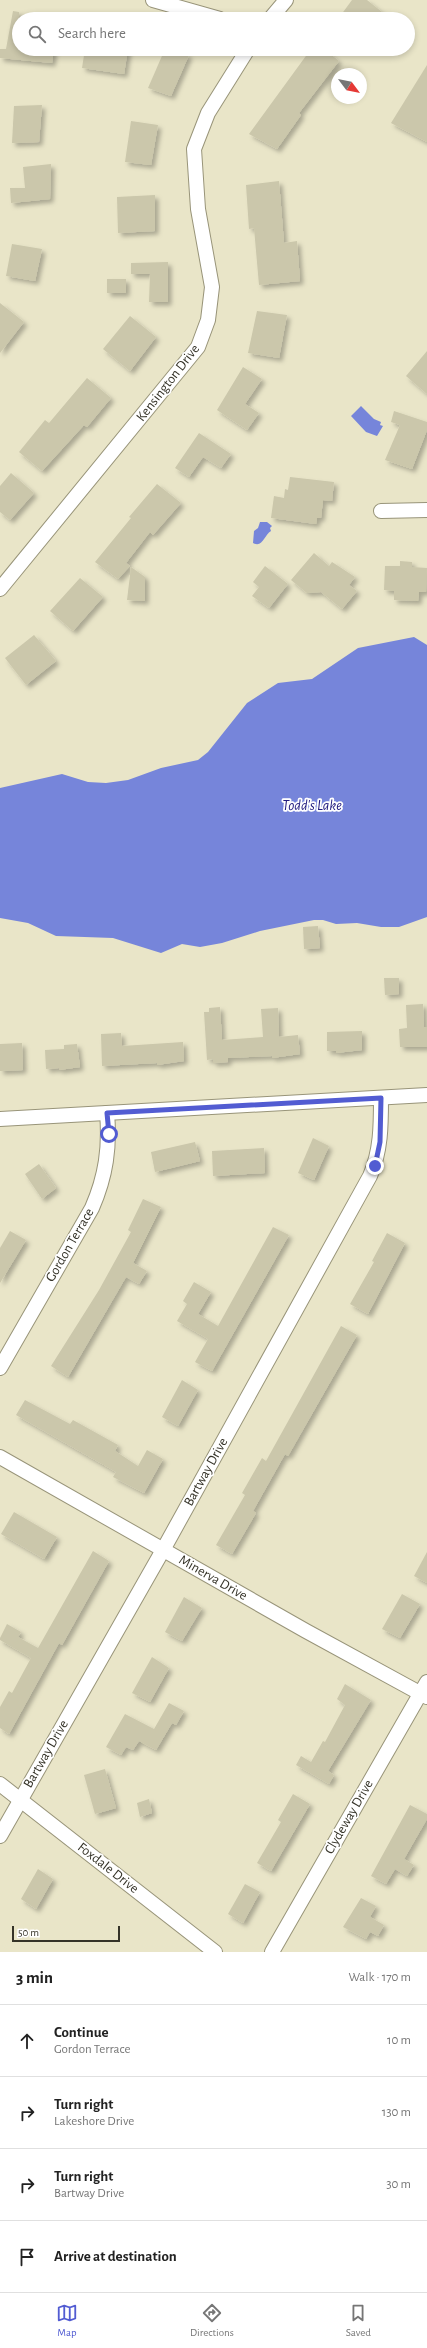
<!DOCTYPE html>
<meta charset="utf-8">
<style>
:root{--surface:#fff;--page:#f2f2f2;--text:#222;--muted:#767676;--line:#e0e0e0;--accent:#525cd2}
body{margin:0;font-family:"Alegreya Sans",sans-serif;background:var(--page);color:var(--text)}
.compass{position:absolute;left:331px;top:68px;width:36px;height:36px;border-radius:50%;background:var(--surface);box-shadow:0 2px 6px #0003;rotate:122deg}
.scale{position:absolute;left:12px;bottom:10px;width:108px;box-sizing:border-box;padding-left:4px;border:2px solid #353328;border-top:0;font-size:11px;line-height:14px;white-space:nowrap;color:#353328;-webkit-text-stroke:3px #fff;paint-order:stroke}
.stop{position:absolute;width:12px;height:12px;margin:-9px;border:3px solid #525cd2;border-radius:50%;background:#fff}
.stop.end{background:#525cd2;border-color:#fff;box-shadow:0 1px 4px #0008}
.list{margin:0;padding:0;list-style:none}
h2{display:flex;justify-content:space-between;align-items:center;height:52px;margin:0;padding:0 16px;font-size:17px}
h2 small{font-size:13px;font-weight:400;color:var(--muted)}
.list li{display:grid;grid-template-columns:26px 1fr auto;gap:12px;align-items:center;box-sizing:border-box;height:72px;padding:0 16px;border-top:1px solid var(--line)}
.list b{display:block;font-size:15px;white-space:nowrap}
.list p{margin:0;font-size:13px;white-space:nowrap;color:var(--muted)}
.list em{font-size:13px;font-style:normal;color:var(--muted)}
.icon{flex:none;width:22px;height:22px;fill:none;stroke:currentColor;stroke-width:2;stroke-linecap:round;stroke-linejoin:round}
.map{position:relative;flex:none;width:427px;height:1952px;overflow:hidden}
.search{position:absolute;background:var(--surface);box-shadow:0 2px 6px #0003;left:12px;right:12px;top:12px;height:44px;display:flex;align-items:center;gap:10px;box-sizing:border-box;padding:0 14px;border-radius:22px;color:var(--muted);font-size:15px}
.sheet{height:340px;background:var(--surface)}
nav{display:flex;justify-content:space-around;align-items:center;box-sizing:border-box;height:56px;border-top:1px solid var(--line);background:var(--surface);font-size:11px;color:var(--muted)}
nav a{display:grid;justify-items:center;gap:2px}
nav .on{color:var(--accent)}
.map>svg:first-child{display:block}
.water{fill:#7685da}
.building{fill:#cbc7ab;filter:url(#shadow)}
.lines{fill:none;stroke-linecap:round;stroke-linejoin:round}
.street-casing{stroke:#989479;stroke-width:16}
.street{stroke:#fff;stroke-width:14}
.route{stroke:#525cd2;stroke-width:5}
.labels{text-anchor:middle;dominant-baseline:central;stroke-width:3.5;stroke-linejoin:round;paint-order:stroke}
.street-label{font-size:14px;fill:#353328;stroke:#fff}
.water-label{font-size:15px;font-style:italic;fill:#211b7f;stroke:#fff}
</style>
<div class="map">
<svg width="427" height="1952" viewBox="0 0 427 1952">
<defs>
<filter id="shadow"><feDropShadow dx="3.5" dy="3.5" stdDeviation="2" flood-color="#0004"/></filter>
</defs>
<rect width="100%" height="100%" fill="#e9e5c8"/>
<g class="water">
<path d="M361,406L374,419L381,422L380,425L383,426L377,436L366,432L351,416Z"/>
<path d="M260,522H267L272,526L270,528L271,531C264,535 263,548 253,543L254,531L258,528Z"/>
<path d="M414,637L427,645V917L399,927H381L357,923L336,924L323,920H314L260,931L222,943L200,947L182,944L161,953L113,938L56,936L28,923L0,918V788L62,774L88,782L106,783L128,780L161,768L198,760L208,752L247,703L278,683L312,679L358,648Z"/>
</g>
<g class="building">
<path d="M352,0H367L382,12L376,19H338Z"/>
<path d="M13,11L19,12V49H54L52,63L0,58V49H6Z"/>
<path d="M85,49H128L124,74L82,68Z"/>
<path d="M165,49H173L189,55L171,96L148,88Z"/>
<path d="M311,49H324L339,61L299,113L301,115L277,149L249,134Z"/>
<path d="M427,65V142L391,123Z"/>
<path d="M42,105L39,142L12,143L14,106Z"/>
<path d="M131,121L158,125L151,165L125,162Z"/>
<path d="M51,164L50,199L11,203L10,188H25L23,167Z"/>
<path d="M279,181L284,243L297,241L300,281L259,285L254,228L249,229L246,185Z"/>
<path d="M155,195V231L118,233L117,197Z"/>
<path d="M12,244L42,249L35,281L6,276Z"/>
<path d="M168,262V302H149L150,274H131V263Z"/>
<rect x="107" y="279" width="19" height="14"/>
<path d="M0,303L24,322L0,353Z"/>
<path d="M257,311L287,315L279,358L248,353Z"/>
<path d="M130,316L156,337L130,371L103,349Z"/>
<path d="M427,351V394L406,376Z"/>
<path d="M243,367L262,379L245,404L259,413L247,430L217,410Z"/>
<path d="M87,378L111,398L87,427L84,425L42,471L19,452L45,420L49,423Z"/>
<path d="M394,411L427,422V430L412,469L385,460L400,425L391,422Z"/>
<path d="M199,433L231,454L221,468L203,457L189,477L175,468Z"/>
<path d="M11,473L34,493L10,520L0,512V486Z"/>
<path d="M290,477L334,482L332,501L323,500L321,518H317L316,524L271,518L274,496L284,498L285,489L288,490Z"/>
<path d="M157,484L181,503L153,535L150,532L126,563L130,566L118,579L95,562L131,518L129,517Z"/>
<path d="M314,553L329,566L332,562L355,577L349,585L357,591L342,609L321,592L307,593L291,580Z"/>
<path d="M400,561L412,562V567L427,568L426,592H419L418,601L394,600V591L384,590L385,566H400Z"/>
<path d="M265,566L288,584L269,608L252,596L259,587L253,582Z"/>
<path d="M131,567L145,577V601L127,600Z"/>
<path d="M80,578L103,597L73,631L50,611Z"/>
<path d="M34,635L56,661L26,685L5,658Z"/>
<path d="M318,926L320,948L304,949L303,927Z"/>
<path d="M384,978H399V994L385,995Z"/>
<path d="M423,1004L424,1027H427V1047H400L399,1029L407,1028L406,1005Z"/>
<path d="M220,1007L222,1040L263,1037L261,1009L278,1008L279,1037L298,1035L300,1054L272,1058V1056L228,1058V1062L213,1063V1059L207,1060L204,1012H209V1008Z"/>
<path d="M362,1031V1050L336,1053V1051H327V1032Z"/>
<path d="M121,1033L122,1046L183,1042L184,1061L157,1065V1063L102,1066L101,1034Z"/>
<path d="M22,1043L23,1070L0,1071V1044Z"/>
<path d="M77,1044L80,1067L59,1070V1068L46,1069L45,1050L64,1049V1045Z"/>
<path d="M313,1138L329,1146L314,1180L298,1173Z"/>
<path d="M195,1142L200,1161L155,1172L151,1152Z"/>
<path d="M264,1148L265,1173L213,1176L212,1151Z"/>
<path d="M39,1164L56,1188L42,1199L25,1174Z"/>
<path d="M143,1199L161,1207L133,1263L147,1271L139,1284L126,1277L68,1377L51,1366L99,1290L131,1232L128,1230Z"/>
<path d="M273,1227L289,1235L212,1371L195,1362L208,1339L177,1321L187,1304L183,1301L194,1282L211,1292L198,1314L218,1326Z"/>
<path d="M10,1231L26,1240L0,1283V1248Z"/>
<path d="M387,1233L405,1243L368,1314L350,1304L374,1262L372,1261Z"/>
<path d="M341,1326L357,1335L288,1456L285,1454L253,1511L256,1513L232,1554L216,1545L245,1495L242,1493L262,1458L266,1461Z"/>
<path d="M182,1380L198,1390L178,1426L162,1417Z"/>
<path d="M25,1400L70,1424L73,1420L118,1445L115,1451L138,1466L147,1450L163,1459L144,1493L113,1477L116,1472L16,1415Z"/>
<path d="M14,1512L57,1537L44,1559L1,1534Z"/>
<path d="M93,1551L109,1561L62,1645L59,1643L9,1734L0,1728V1707L9,1691L12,1693L31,1658L0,1640V1638L7,1624L21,1632L18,1637L38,1648Z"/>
<path d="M427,1552V1583L414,1576Z"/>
<path d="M402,1594L420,1604L400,1638L382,1629Z"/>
<path d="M184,1597L202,1608L182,1641L165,1632Z"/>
<path d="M152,1657L169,1668L150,1702L132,1693Z"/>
<path d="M345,1684L371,1700L328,1771L334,1775L329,1784L296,1765L301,1756L311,1762L323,1741L325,1742L345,1705L337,1699Z"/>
<path d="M169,1703L184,1711L176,1725L172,1723L156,1750L139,1741L133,1750L126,1747L121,1755L106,1747L125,1714L154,1729Z"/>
<path d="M105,1769L116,1808L95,1814L84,1775Z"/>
<path d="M293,1794L310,1804L271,1871L257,1863L281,1822L278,1820Z"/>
<path d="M149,1799L152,1813L140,1817L137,1803Z"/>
<path d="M410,1805L427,1814V1819L404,1859L414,1865L407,1876L395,1869L386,1884L371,1876Z"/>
<path d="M38,1869L53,1879L36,1909L21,1899Z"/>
<path d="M245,1884L260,1892L243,1923L228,1914Z"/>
<path d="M361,1898L376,1906L370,1917L384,1925L378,1936L370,1932L366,1939L343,1927Z"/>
</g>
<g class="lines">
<g class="street-casing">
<g id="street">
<path d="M153,0L220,19"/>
<path d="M270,19L286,0"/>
<path d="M381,511L427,510"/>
<path d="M0,589L198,347L208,320L212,287L198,209L194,149L208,113L248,49"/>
<path d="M0,1119L427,1095"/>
<path d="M0,1368L92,1208C106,1176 110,1147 107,1113"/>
<path d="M0,1457L306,1631L427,1697"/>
<path d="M0,1784L215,1952"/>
<path d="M0,1836L163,1550L370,1176C381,1151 381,1125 381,1098"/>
<path d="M272,1952L427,1682"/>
</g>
</g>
<use href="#street" class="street"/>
</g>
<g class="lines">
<path class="route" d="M109,1134L107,1113L381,1098L380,1142L375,1166"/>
</g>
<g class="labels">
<g class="street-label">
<text transform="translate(168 383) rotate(-52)">Kensington Drive</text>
<text transform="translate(70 1245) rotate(-60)">Gordon Terrace</text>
<text transform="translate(206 1472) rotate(-61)">Bartway Drive</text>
<text transform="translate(213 1578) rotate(30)">Minerva Drive</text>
<text transform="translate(46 1754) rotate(-60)">Bartway Drive</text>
<text transform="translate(349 1817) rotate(-60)">Clydeway Drive</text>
<text transform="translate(108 1868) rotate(38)">Foxdale Drive</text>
</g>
<g class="water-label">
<text x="312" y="805">Todd's Lake</text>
</g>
</g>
</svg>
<svg class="compass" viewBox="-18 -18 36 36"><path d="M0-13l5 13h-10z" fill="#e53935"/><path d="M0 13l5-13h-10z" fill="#767676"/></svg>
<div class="scale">50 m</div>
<div class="stop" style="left:109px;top:1134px"></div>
<div class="stop end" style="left:375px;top:1166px"></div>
<div class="search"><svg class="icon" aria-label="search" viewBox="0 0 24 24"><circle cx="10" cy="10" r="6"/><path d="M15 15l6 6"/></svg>Search here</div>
</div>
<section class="sheet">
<h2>3 min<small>Walk · 170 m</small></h2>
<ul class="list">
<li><svg class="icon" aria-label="ahead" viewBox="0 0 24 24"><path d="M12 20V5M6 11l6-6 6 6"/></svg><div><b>Continue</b><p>Gordon Terrace</p></div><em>10 m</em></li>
<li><svg class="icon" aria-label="right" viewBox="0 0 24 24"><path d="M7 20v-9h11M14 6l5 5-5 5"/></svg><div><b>Turn right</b><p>Lakeshore Drive</p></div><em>130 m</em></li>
<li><svg class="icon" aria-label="right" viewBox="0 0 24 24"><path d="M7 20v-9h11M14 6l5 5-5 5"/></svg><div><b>Turn right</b><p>Bartway Drive</p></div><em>30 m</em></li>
<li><svg class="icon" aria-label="arrive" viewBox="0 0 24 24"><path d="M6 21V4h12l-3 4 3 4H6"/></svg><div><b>Arrive at destination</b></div></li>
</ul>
</section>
<nav>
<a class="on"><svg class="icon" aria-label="map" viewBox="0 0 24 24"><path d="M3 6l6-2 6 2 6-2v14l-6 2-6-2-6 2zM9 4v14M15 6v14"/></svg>Map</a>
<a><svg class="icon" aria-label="directions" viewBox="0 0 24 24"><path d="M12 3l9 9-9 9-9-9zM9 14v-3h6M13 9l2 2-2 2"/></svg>Directions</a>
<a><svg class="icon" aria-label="saved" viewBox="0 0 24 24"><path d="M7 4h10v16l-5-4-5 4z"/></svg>Saved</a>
</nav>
